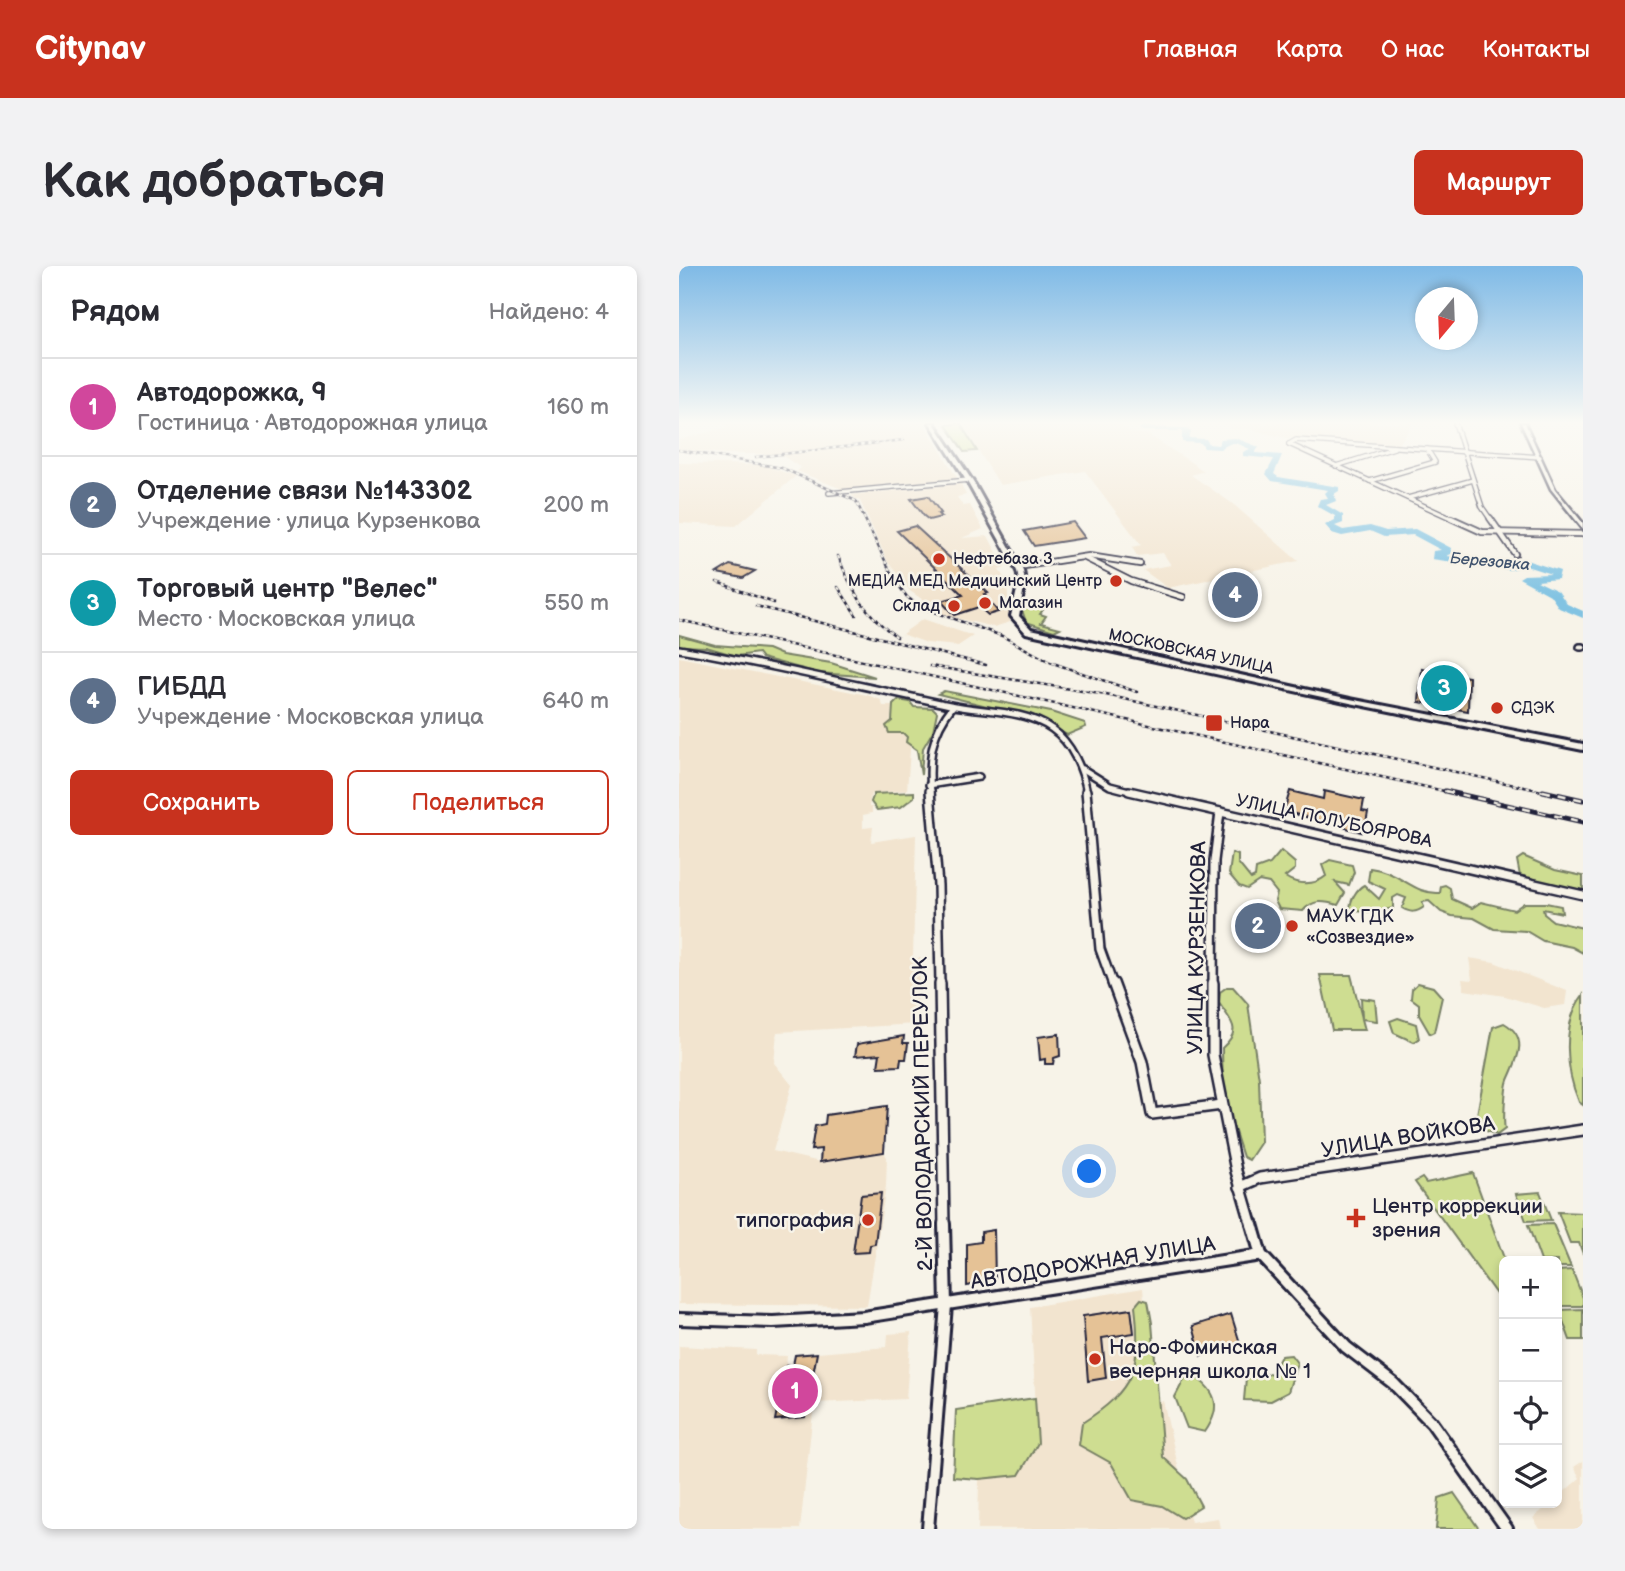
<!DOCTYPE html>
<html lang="ru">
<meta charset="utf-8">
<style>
:root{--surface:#fff;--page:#f2f2f3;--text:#2b2b33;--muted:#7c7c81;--line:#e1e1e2;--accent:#c8321e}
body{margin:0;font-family:"Balsamiq Sans",sans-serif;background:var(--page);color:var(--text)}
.controls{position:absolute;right:21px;bottom:21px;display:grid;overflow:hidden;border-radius:10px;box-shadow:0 4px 10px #0003}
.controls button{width:63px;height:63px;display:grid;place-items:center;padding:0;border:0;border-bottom:2px solid var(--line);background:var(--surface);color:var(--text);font:35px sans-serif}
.compass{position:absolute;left:736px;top:21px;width:63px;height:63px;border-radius:50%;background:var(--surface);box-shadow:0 4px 10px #0003;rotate:199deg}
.you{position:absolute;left:411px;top:906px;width:24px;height:24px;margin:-18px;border:5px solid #fff;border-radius:50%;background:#1a73e8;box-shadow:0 0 0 10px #1a73e833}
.badge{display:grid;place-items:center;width:46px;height:46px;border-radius:50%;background:var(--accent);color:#fff;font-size:23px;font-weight:700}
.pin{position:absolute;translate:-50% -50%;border:4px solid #fff;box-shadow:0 2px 7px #0006}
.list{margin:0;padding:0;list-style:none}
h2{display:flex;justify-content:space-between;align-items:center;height:91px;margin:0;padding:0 28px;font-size:30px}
h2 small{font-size:23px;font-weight:400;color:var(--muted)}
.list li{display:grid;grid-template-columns:46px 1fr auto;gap:21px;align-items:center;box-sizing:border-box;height:98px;padding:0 28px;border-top:2px solid var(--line)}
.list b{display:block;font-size:26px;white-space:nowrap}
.list p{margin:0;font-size:23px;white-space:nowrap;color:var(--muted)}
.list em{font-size:23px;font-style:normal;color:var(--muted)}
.actions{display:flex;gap:14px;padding:21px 28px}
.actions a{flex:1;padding:16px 0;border:2px solid var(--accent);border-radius:10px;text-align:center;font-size:24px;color:var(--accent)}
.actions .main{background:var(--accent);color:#fff}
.icon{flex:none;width:38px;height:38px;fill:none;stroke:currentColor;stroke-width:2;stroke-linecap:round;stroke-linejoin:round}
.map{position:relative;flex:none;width:904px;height:1263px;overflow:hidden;border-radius:10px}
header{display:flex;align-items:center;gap:42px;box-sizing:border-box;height:98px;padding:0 35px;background:var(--accent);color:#fff}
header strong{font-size:33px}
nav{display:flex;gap:38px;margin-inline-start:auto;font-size:24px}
.intro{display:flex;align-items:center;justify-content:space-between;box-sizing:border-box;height:168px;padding:0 42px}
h1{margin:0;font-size:49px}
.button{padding:18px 32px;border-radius:10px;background:var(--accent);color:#fff;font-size:24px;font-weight:700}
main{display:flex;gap:42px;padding:0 42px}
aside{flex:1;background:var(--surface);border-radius:10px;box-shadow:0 4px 10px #0003}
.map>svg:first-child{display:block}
.built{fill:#f2e4cf}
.green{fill:#cedd91;stroke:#788066;stroke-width:2}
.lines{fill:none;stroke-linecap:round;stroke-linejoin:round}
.river{fill:#82c3e2;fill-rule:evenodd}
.building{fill:#e5c296;stroke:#22223b;stroke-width:2}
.minor-far5-casing{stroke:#22223b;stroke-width:6}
.minor-far4-casing{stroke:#22223b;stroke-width:8}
.minor-far3-casing{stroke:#22223b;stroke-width:10}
.minor-far2-casing{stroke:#22223b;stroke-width:12}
.minor-far1-casing{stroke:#22223b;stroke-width:14}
.minor-casing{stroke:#22223b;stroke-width:16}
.tertiary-casing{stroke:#22223b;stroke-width:5}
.secondary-casing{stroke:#22223b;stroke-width:6}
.minor-far5{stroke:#f7f3e8;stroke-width:3.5}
.minor-far4{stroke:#f7f3e8;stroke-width:4.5}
.minor-far3{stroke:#f7f3e8;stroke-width:5}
.minor-far2{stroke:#f7f3e8;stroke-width:7}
.minor-far1{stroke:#f7f3e8;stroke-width:9}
.minor{stroke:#f7f3e8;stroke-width:10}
.tertiary{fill:#f7f3e8;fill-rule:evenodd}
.secondary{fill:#f7f3e8;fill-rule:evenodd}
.rail-far1-casing{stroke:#22223b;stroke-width:2.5}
.rail-casing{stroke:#22223b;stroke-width:5}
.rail-far1{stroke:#f7f3e8;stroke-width:2;stroke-dasharray:3.5;stroke-linecap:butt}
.rail{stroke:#f7f3e8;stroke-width:2.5;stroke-dasharray:8;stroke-linecap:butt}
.poi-dot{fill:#c8321e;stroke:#f7f3e8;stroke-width:2.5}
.labels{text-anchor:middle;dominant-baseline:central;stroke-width:5;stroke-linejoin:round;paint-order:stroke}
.far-poi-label{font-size:16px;fill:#22223b;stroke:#f7f3e8;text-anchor:start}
.far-water-label{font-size:16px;font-style:italic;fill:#3f526d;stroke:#f7f3e8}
.far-street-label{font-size:16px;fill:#22223b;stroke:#f7f3e8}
.street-label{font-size:18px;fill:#22223b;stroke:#f7f3e8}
.poi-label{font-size:18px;fill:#22223b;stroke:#f7f3e8;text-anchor:start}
.near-street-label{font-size:21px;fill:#22223b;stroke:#f7f3e8}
.near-poi-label{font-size:21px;fill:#22223b;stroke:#f7f3e8;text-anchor:start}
</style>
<header>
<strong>Citynav</strong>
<nav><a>Главная</a><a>Карта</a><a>О нас</a><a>Контакты</a></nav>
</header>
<div class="intro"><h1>Как добраться</h1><a class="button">Маршрут</a></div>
<main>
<aside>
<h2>Рядом<small>Найдено: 4</small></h2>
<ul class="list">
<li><span class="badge" style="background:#d1479c">1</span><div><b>Автодорожка, 9</b><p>Гостиница · Автодорожная улица</p></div><em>160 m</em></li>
<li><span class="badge" style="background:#5c6f8a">2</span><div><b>Отделение связи №143302</b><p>Учреждение · улица Курзенкова</p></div><em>200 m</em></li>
<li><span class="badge" style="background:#0f9aa8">3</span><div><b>Торговый центр &quot;Велес&quot;</b><p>Место · Московская улица</p></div><em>550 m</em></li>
<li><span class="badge" style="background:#5c6f8a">4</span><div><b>ГИБДД</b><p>Учреждение · Московская улица</p></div><em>640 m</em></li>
</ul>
<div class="actions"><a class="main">Сохранить</a><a>Поделиться</a></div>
</aside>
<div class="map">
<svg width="904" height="1263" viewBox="0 0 904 1263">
<rect width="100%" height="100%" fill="#f7f3e8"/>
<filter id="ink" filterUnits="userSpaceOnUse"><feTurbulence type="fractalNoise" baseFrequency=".0143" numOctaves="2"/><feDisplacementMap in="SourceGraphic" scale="14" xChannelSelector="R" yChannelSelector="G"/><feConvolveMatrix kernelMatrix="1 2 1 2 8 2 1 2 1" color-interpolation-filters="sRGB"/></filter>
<g filter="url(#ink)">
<g class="built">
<path d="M45,157H245L278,212L163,223L118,205L122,202L101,188H46L0,183V174L48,161Z"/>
<path d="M282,157H439L453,167L470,169L525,205L512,209L554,238L619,295L489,322L464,304L492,299L484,287L458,290L453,281L462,279L406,205L321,219Z"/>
<path d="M548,157H734L720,179L607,172L570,163H552Z"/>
<path d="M0,197L83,199L117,210L57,260L0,257Z"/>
<path d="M282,218L287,229L278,231L284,240L291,239L304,263L283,272L309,270L326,302L320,304L328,316L331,356L315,361L268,350L231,325L209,296L181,235L172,229Z"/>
<path d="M244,353L294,370L279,380L248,377L223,368Z"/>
<path d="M0,391L188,429L202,434L204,440H213L211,461L233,458L228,524L192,528L190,541H193V547L184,549V562L194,561L192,576L237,569L234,692H242L237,758L98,766L95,797L113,819L94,885L141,896L205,886L208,891L207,920L188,1040L0,1038Z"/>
<path d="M790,692L815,696L888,725L886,739L865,742L826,730L785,724L783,713L793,714Z"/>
<path d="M464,1022L474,1139L484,1135L512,1256L539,1252L541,1263H299L300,1213L340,1209L359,1177L351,1041Z"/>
<path d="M232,1066L227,1133L135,1137L121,1263H0V1080L77,1084V1089L108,1090L107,1100L114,1099L116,1089L208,1081L209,1068Z"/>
<path d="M904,1195V1263H861L854,1252L872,1237H878V1232L901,1212L895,1201Z"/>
</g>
<g class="green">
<path d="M281,157L298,185L285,186L267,159Z"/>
<path d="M348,337L351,342H356L357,338H368L361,348L367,350L362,357L381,362L375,365L347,356L342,341Z"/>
<path d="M0,369L36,379L89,383L103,389L152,397L196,411L139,407L83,392L79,387L58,390L27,381L0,380Z"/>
<path d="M265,425L372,446L406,457L407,461L388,469L357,452L259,428Z"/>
<path d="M219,434L231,436L235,441L254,442L258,446L254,465L244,482L242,509L238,484L227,476L228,471L224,467H210L207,460L213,455L214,439Z"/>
<path d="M235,526V531L222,541L198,544L192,536L195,528Z"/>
<path d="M602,585L616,597V603L606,611C618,619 635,620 647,610L643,599L651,594L673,599L675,606L670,619L656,616L666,627L659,639C645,635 634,633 624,645L600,643L596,635L598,627L590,617L580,615L568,623L560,620L550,608L553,587L559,589V597L572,613L576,611L577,603L591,598Z"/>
<path d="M844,590L876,604L904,610V628L841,610L838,594Z"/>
<path d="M691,602C721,605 734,629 761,627L762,620L766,619L771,622L773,633L793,642L802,636L835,644L845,637H867L882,640L883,647L864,643L865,648L874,655L904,662V687L893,681L864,675L847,665L815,663L795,652L773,650L762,646L750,635L743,636L745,641C737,647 731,647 723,642L727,632L719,629L714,632V642C702,646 683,647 671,644C671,635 677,623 685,619L700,633L706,623L689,615Z"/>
<path d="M641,709H672L683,752L682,732L696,734L698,755L683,753L686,764H653Z"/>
<path d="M739,717L754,721L763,731L755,766L751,768L740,749V738L732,732L733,723Z"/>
<path d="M548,721H554L569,738L580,813L582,876L570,894L564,891L544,828L543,782C564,763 552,756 540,737L541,726Z"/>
<path d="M904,729V839L900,836C887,806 882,757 904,729Z"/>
<path d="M719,752L737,758L740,773L735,776L715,767L711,755Z"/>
<path d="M825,757C851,772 838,793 829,814C826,821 824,856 826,863L818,869L805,864L797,854L814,761Z"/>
<path d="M794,907L826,995L825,1026L817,1028L736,916L743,912L747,917Z"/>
<path d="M861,926L872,954L847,955L837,928Z"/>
<path d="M879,946L904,947V988L900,977H891Z"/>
<path d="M874,958L892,1001H878V995H862L849,959Z"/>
<path d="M893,1004L904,1032V1040H879L878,1005Z"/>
<path d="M462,1033L469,1035L473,1057L484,1191L508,1213L522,1240L503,1252L483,1240L453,1234L432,1197L400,1179L403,1157C455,1124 463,1101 456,1040Z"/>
<path d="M904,1043V1074H891L880,1044Z"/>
<path d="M612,1089L618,1097L609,1126L592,1135L565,1134L567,1112L593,1107L602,1090Z"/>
<path d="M509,1106C536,1122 545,1139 526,1166L508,1162L496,1131Z"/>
<path d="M356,1132L359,1177L340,1209L300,1213L274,1211L277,1144Z"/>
<path d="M775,1227L800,1263H757L760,1232Z"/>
</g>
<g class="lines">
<path class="river" d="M456,157H474L471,161L507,162L512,166L510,172L527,173L530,178L539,179L542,173L556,172L580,181L576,187L603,189L595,208L599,211L660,221V225L655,228L657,235L647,239L664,249V257L656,260L664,264L691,260L707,265L736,263L772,282L774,287L768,290L831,298L847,294L881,305L879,313L858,315L879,325L888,338L904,345V352L880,342L871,329L840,312L845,309L872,308L847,300L831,304L753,293L754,285L762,284L734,269L705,271L691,265L663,270L653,267L646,259L656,254V250L638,240L641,233L649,232L646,227L649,224L593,215L587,208L595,193L564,190V186L571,183C554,176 556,174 541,183L525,182L522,177L503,176V165H464L460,163L464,159Z"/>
</g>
<g class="building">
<path d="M249,230L262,247L259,248L262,251L250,254L245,250L232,233Z"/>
<path d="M394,256L406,272L355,280L345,265Z"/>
<path d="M236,260L309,327L305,328L319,346L309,349L300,341L275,349L262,335L284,329L218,265Z"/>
<path d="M51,299L76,305L64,312L38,307Z"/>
<path d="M555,319L566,321L557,340L546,338Z"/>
<path d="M743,403L790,411L789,445L740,436Z"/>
<path d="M611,525L644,533L645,525L685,534L683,545L689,546L687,557L683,556L682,566L605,545Z"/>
<path d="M380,768L381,790L375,792L374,798H366V793L361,794L359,771Z"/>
<path d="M225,770L224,777H229L227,793H222L221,800L199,801L201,788L176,790L178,778Z"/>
<path d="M208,840L205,886L141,896L142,883L132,884L136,860L146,858L147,849Z"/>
<path d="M202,927L196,978L191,979L190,986L174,987L182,929Z"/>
<path d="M315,964L316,1015L288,1020V978L302,976V966Z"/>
<path d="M452,1043L455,1067L423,1072L427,1112L409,1115L404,1050Z"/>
<path d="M552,1048L561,1077L522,1090L514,1060Z"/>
<path d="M138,1087L126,1151L96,1154L107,1100L114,1099L116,1089Z"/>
</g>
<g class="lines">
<g class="minor-far5-casing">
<g id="minor-far5">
<path d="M776,157L803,241L812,254"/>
<path d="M610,178L776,254"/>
<path d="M610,178L617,174L861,191"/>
<path d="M657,200L715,182"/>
<path d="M691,215L756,196L748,183"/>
<path d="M150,227L290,214"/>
<path d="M729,232L794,214"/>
</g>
</g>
<g class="minor-far4-casing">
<g id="minor-far4">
<path d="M772,252L803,266L904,268"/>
<path d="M811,252L836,288"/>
<path d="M404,291L452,315L504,331"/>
<path d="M339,301L410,290L461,298"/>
</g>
</g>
<g class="minor-far3-casing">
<g id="minor-far3">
<path d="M901,381H904"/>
<path d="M0,383C91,398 180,420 271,439C303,446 345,443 373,463C393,477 404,504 408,527"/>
<path d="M404,503L431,520L458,527"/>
<path d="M250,519L300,511"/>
<path d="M252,527C249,493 252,467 274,440"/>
</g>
</g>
<g class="minor-far2-casing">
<g id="minor-far2">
<path d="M251,525L259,619L261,719"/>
<path d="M407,525L421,683L434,719"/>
<path d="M450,525L904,629"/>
<path d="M534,719L535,595L541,546"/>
</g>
</g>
<g class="minor-far1-casing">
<g id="minor-far1">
<path d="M261,717L265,960"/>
<path d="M434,717L463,796L473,848L543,839"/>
<path d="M534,717V789L557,905L573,960"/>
<path d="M561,921L581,912L904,864"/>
</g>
</g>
<g class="minor-casing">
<g id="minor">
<path d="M573,958L582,989L667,1081L714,1117L753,1157L828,1263"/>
<path d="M0,1053L94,1056L185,1051L582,989"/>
<path d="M249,1263L267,1039L265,958"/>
</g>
</g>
<g class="tertiary-casing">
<path id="tertiary" d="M842,157H846L876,223L904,257V263L872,223Z"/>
</g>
<g class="secondary-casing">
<path id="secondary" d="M251,157H255L296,219L344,305L346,315L340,350L352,363L671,433L904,478V484L671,437L347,367L332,350L340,315L338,305L290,219Z"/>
</g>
<use href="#minor-far5" class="minor-far5"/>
<use href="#minor-far4" class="minor-far4"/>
<use href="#minor-far3" class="minor-far3"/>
<use href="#minor-far2" class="minor-far2"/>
<use href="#minor-far1" class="minor-far1"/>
<use href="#minor" class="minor"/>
<use href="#tertiary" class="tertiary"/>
<use href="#secondary" class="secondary"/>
<g class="rail-far1-casing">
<g id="rail-far1">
<path d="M0,184L103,202L177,235L215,313L228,331L241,341L323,370L371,396L458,426"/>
<path d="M77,191L225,174"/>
<path d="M159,290C173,325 186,349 218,371"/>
<path d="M38,316L95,337"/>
<path d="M159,321L177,349"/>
<path d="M77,340L307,399"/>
<path d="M0,354L774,527"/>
<path d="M251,400L427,429L872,527"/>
</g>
</g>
<g class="rail-casing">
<g id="rail">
<path d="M766,525L904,556"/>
<path d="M864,525L904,534"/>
</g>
</g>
<use href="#rail-far1" class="rail-far1"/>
<use href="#rail" class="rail"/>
</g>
</g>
<linearGradient id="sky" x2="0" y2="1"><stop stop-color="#7fbae6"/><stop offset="0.47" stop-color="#fbfaf5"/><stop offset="1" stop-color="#fbfaf5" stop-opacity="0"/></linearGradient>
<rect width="904" height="333" fill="url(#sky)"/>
<g class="poi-dot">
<circle cx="260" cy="293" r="7"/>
<circle cx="437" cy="315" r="7"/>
<circle cx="306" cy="337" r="7"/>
<circle cx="275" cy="340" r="7"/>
<circle cx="818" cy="442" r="7"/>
<rect x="526" y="448" width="18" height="18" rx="3.5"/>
<circle cx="613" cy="660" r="7"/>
<path d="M673.5 941.5h7v7h7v7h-7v7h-7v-7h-7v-7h7z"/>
<circle cx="189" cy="954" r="7"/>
<circle cx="416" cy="1093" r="7"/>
</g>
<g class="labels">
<g class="far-poi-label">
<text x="274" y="293">Нефтебаза 3</text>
<text x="423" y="315" text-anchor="end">МЕДИА МЕД Медицинский Центр</text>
<text x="320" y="337">Магазин</text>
<text x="261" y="340" text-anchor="end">Склад</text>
<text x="832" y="442">СДЭК</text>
<text x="551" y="457">Нара</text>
</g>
<g class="far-water-label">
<text transform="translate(811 296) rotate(5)">Березовка</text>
</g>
<g class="far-street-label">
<text transform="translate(512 386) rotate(12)">МОСКОВСКАЯ УЛИЦА</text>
</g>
<g class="street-label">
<text transform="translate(655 555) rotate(12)">УЛИЦА ПОЛУБОЯРОВА</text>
</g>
<g class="poi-label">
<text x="627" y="650">МАУК ГДК<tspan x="627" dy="21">«Созвездие»</tspan></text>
</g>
<g class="near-street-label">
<text transform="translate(518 682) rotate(-89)">УЛИЦА КУРЗЕНКОВА</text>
<text transform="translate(244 848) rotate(-91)">2-Й ВОЛОДАРСКИЙ ПЕРЕУЛОК</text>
<text transform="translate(729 871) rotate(-9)">УЛИЦА ВОЙКОВА</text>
<text transform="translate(414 997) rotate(-9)">АВТОДОРОЖНАЯ УЛИЦА</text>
</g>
<g class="near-poi-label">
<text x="693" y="940">Центр коррекции<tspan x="693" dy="24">зрения</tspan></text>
<text x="175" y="954" text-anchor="end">типография</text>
<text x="430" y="1081">Наро-Фоминская<tspan x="430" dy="24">вечерняя школа № 1</tspan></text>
</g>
</g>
</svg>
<div class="controls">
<button>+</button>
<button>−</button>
<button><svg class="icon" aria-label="locate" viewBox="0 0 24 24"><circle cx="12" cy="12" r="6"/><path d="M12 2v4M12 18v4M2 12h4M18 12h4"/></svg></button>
<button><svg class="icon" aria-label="layers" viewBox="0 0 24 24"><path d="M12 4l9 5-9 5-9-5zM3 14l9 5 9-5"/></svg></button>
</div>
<svg class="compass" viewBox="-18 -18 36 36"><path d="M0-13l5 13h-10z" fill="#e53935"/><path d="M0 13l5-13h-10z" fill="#7c7c81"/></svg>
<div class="you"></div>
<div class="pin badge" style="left:116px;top:1125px;background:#d1479c">1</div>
<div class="pin badge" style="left:579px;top:660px;background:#5c6f8a">2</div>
<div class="pin badge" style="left:765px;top:422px;background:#0f9aa8">3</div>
<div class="pin badge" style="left:556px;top:329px;background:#5c6f8a">4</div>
</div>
</main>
